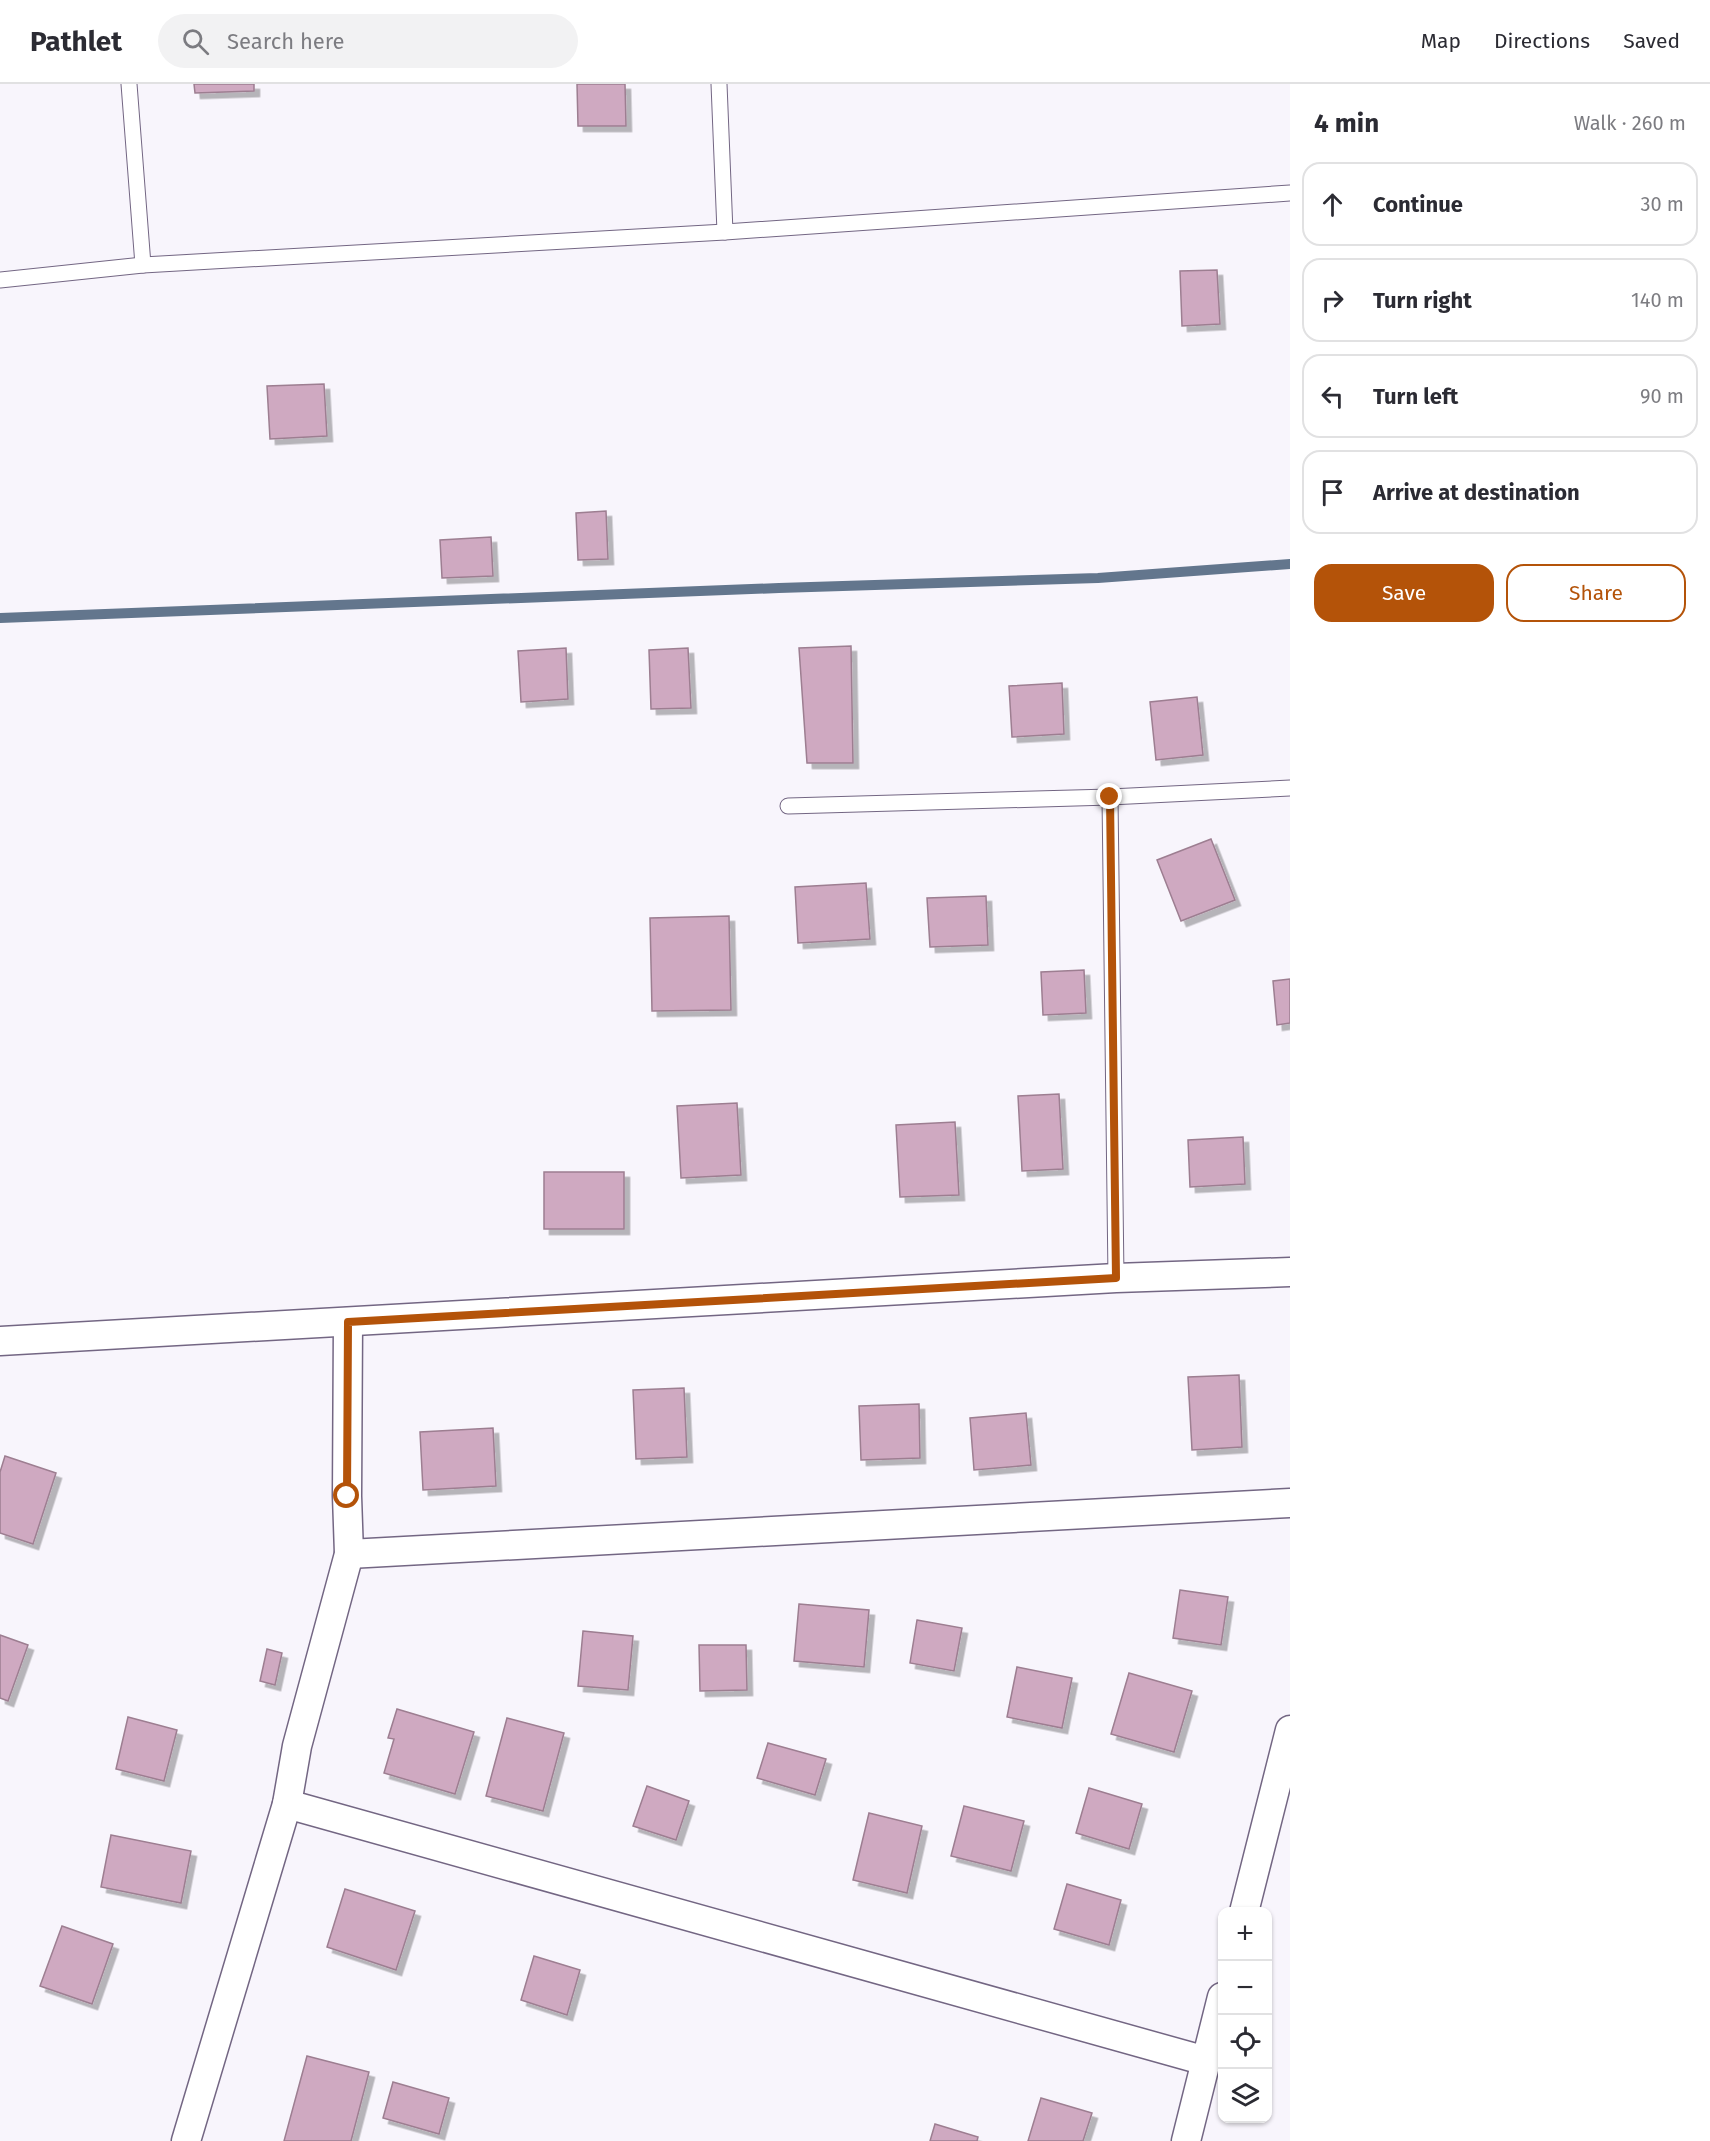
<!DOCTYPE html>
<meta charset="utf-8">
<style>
:root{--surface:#fff;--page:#f2f2f3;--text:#2b2b33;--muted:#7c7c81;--line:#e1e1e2;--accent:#b45309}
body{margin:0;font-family:"Fira Sans",sans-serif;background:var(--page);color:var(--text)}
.controls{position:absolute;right:18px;bottom:18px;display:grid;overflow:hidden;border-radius:12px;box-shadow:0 2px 4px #0004}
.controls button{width:54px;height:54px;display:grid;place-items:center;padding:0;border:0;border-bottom:2px solid var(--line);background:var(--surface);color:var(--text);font:30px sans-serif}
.stop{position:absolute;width:18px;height:18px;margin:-14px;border:4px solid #b45309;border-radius:50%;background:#fff}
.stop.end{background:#b45309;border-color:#fff;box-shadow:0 2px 6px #0008}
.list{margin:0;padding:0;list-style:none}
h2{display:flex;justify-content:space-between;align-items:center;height:78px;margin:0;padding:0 24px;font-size:26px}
h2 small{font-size:20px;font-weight:400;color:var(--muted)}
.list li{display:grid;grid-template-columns:39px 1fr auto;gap:18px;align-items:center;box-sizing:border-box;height:84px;margin:0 12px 12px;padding:0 12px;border:2px solid var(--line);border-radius:18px}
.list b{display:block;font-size:22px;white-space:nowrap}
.list em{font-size:20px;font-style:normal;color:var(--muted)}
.actions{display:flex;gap:12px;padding:18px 24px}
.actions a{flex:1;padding:14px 0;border:2px solid var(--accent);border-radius:18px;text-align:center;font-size:21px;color:var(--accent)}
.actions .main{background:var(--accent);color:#fff}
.icon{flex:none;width:33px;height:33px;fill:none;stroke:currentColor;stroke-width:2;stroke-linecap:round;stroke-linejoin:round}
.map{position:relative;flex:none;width:1290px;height:2057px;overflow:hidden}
header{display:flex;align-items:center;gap:36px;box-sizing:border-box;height:84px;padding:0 30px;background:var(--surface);border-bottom:2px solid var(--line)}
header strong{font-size:28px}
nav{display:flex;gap:33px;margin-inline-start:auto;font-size:21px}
.search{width:420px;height:54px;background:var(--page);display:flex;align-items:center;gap:15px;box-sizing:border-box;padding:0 21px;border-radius:33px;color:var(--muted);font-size:22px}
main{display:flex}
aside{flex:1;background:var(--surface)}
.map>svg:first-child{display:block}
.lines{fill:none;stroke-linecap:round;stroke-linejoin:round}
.stream{stroke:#63768d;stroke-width:10}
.building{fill:#cfa9c1;stroke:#9d7e91;stroke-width:1.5;filter:url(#shadow)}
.lane-casing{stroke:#736683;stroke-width:17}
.street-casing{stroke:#736683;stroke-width:31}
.lane{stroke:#fff;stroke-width:15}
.street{stroke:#fff;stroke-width:28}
.route{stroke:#b45309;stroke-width:8}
</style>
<header>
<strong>Pathlet</strong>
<div class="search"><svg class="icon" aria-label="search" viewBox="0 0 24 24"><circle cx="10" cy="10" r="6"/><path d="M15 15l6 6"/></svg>Search here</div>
<nav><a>Map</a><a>Directions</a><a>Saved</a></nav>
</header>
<main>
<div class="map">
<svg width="1290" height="2057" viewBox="0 0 1290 2057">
<defs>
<filter id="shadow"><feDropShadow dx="5.5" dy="5.5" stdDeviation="0" flood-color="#0004"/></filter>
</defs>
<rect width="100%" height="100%" fill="#f8f5fc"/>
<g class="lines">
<path class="stream" d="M0,534L779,504L1098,494L1290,480"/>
</g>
<g class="building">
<path d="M194,0H254V7L195,9Z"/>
<path d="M577,0H625L626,42H578Z"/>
<path d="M1217,186L1220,240L1182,242L1180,187Z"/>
<path d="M324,300L327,352L270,355L267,302Z"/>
<path d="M606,427L608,475L578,476L576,429Z"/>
<path d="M491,453L493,492L442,494L440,456Z"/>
<path d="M851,562L853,679H807L799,564Z"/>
<path d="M566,564L568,615L521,618L518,567Z"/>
<path d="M688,564L691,624L651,625L649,566Z"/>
<path d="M1062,599L1064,650L1012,653L1009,602Z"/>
<path d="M1197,613L1203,671L1156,676L1150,618Z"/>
<path d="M1211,755L1235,816L1181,837L1157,776Z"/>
<path d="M866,799L870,855L798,859L795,803Z"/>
<path d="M986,812L988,861L930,863L927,814Z"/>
<path d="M729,832L731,926L652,927L650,834Z"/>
<path d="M1084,886L1086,929L1043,931L1041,888Z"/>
<path d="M1290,895V939L1277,941L1273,897Z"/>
<path d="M1059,1010L1063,1085L1022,1087L1018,1012Z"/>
<path d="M737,1019L741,1091L681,1094L677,1022Z"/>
<path d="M955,1038L959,1111L900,1113L896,1041Z"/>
<path d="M1243,1053L1245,1100L1190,1103L1188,1056Z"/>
<rect x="544" y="1088" width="80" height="57"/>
<path d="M1239,1291L1242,1363L1192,1366L1188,1293Z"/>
<path d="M684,1304L687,1373L636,1375L633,1306Z"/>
<path d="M919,1320L920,1374L861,1376L859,1322Z"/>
<path d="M1026,1329L1031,1381L974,1386L970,1334Z"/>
<path d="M493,1344L496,1402L423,1406L420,1348Z"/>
<path d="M5,1372L56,1389L33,1460L0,1449V1388Z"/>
<path d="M1180,1506L1228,1513L1221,1561L1173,1554Z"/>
<path d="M799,1520L869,1526L864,1583L794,1577Z"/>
<path d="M917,1536L962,1544L954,1587L910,1579Z"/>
<path d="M583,1547L633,1552L628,1606L578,1602Z"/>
<path d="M0,1551L28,1561L8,1617L0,1614Z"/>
<path d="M699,1561H746L747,1606L700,1607Z"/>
<path d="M267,1565L282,1569L275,1601L260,1597Z"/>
<path d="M1017,1583L1072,1594L1062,1644L1007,1633Z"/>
<path d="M1129,1589L1192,1607L1174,1668L1111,1650Z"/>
<path d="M397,1625L474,1648L455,1710L384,1689L394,1655L388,1654Z"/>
<path d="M128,1633L177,1646L164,1697L116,1685Z"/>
<path d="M507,1634L564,1649L543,1727L486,1712Z"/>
<path d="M768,1659L826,1675L815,1711L757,1694Z"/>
<path d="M647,1702L689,1717L676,1756L633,1742Z"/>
<path d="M1089,1704L1142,1720L1129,1765L1076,1749Z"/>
<path d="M964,1722L1024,1737L1011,1787L951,1772Z"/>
<path d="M869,1729L922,1742L907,1809L853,1796Z"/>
<path d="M111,1751L191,1767L181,1819L101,1803Z"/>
<path d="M1067,1800L1121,1816L1109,1861L1054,1845Z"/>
<path d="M345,1805L415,1827L396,1886L327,1863Z"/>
<path d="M62,1842L113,1860L92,1920L40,1902Z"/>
<path d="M534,1872L580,1886L567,1931L521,1916Z"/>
<path d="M307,1972L369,1988L351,2057H284Z"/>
<path d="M393,1998L449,2014L439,2050L383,2034Z"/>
<path d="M1041,2014L1092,2029L1083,2057H1028Z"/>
<path d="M935,2040L978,2053L977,2057H930Z"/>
</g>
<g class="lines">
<g class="lane-casing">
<g id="lane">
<path d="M129,0L143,181"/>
<path d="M719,0L725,148"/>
<path d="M0,196L143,181L725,148L1290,109"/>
<path d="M1110,713L1116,1194"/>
<path d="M788,722L1110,713L1290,704"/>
</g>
</g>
<g class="street-casing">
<g id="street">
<path d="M0,1257L1116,1194L1290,1188"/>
<path d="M349,1470L1290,1419"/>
<path d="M287,1720L1206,1977L1222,1913"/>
<path d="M1244,1828L1290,1646"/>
<path d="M186,2057L287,1720L297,1662L349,1470L347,1412L348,1238"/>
<path d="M1186,2057L1206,1977"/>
</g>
</g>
<use href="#lane" class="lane"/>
<use href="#street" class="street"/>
</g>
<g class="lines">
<path class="route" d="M347,1412L348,1238L1116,1194L1110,713"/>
</g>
</svg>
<div class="controls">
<button>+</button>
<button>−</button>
<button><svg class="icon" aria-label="locate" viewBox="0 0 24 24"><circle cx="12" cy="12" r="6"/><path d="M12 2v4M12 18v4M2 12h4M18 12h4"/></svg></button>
<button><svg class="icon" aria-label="layers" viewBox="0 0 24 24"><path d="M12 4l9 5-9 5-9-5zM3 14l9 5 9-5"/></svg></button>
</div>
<div class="stop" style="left:347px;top:1412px"></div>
<div class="stop end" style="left:1110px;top:713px"></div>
</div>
<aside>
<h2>4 min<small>Walk · 260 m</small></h2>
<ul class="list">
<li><svg class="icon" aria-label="ahead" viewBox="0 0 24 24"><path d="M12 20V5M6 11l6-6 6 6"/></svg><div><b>Continue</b></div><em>30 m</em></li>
<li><svg class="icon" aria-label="right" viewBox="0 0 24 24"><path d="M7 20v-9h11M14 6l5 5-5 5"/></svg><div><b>Turn right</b></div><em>140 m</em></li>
<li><svg class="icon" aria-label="left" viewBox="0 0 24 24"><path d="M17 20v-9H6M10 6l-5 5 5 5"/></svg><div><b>Turn left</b></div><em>90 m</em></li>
<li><svg class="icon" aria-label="arrive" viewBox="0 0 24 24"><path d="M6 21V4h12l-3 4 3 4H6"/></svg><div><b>Arrive at destination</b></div></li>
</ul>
<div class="actions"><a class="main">Save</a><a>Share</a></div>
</aside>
</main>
